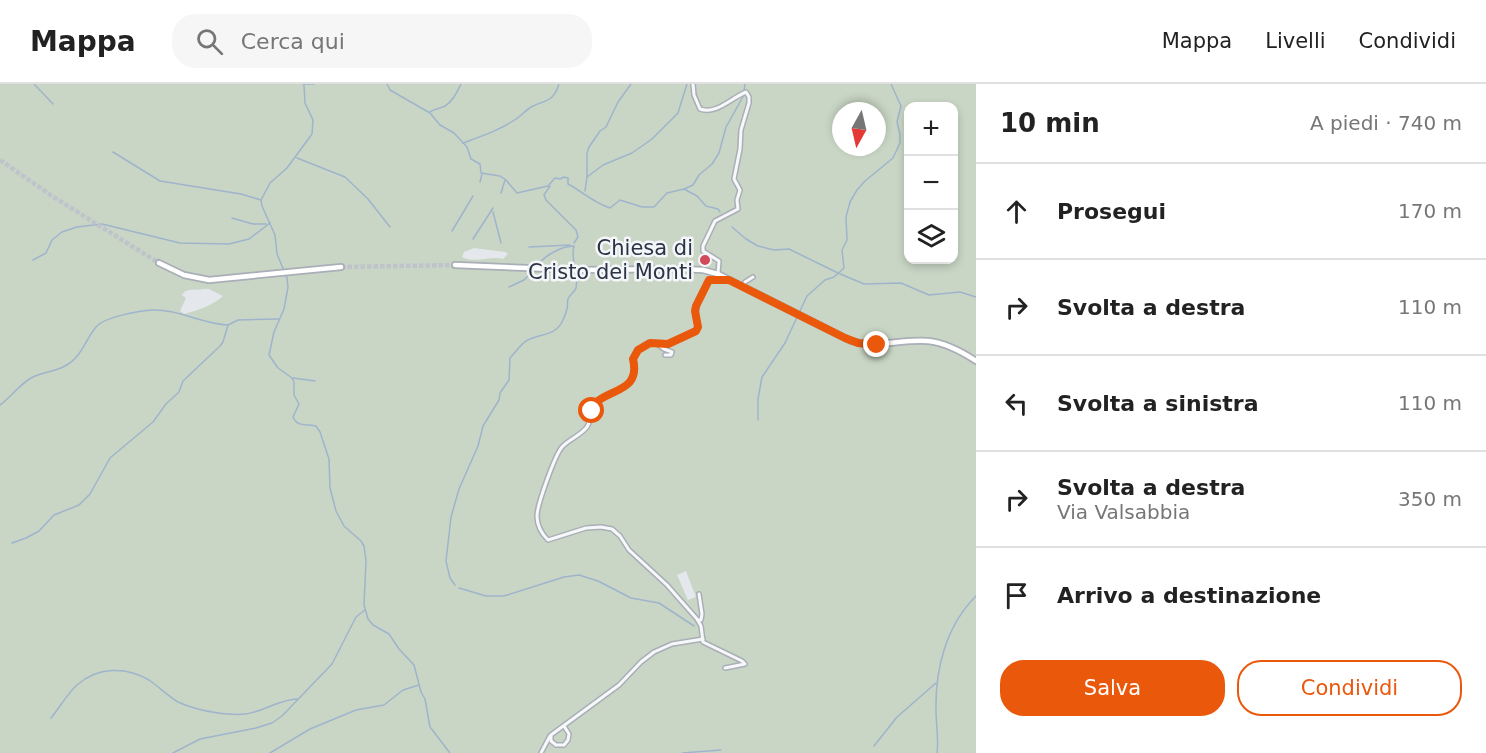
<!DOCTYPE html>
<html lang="it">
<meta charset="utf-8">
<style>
:root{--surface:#fff;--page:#f6f6f6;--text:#222;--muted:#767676;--line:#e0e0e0;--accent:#ea580c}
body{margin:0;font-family:"DejaVu Sans",sans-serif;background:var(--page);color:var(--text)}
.controls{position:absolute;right:18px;top:18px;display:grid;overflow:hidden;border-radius:12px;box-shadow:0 3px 9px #0003}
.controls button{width:54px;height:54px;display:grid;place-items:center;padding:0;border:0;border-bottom:2px solid var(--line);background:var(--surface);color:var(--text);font:30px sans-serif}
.compass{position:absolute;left:832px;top:18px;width:54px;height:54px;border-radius:50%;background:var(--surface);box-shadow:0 3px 9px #0003;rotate:188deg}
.stop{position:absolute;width:18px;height:18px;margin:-14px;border:4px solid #ea580c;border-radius:50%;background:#fff}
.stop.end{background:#ea580c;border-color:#fff;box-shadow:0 2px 6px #0008}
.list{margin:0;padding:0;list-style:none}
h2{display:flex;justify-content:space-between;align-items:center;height:78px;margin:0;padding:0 24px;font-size:26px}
h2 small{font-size:20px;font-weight:400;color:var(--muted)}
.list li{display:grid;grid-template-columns:39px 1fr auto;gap:18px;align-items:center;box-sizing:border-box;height:96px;padding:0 24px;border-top:2px solid var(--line)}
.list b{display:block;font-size:22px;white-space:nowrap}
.list p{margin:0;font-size:20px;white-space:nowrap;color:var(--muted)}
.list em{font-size:20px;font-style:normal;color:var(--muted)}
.actions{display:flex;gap:12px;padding:18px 24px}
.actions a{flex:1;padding:14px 0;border:2px solid var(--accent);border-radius:24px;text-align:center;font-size:21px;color:var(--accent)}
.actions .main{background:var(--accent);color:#fff}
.icon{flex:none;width:33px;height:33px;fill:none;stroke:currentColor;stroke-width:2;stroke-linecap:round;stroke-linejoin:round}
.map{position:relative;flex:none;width:976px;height:669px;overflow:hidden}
header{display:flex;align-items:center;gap:36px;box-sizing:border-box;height:84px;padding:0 30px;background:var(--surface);border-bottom:2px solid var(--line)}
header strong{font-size:28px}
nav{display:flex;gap:33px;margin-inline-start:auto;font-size:21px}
.search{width:420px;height:54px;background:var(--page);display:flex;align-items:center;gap:15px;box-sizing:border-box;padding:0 21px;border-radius:24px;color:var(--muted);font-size:22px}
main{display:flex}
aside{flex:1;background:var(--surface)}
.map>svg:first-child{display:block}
.green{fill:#c9d6c5;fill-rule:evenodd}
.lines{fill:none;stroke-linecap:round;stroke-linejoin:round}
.stream{stroke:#9fb4cc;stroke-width:1.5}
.secondary-tunnel{stroke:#bfc3cb;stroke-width:4.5;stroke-dasharray:4.5 2;stroke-linecap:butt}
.street-casing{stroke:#a9aeb7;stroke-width:6}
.secondary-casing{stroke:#a9aeb7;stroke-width:8}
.street{stroke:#f7f8fa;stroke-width:3}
.secondary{stroke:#fff;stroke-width:4.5}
.route{stroke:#ea580c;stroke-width:8}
.poi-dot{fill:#d1495b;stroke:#f4f6f9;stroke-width:2}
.labels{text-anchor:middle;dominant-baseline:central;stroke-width:5;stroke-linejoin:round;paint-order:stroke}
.poi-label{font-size:21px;fill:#2b3445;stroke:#f4f6f9;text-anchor:end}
</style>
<header>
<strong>Mappa</strong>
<div class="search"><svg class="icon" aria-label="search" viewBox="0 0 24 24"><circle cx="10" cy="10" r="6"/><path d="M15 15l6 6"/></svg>Cerca qui</div>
<nav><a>Mappa</a><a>Livelli</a><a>Condividi</a></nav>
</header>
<main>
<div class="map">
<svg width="976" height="669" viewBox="0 0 976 669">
<rect width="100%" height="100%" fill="#e4e7ec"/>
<path class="green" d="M0,0H976V669H0ZM908,22H954V176H908ZM841,27H877V63H841ZM474,164L505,168L508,170L503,175C490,171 476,180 462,173L464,168ZM203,205H209L223,212C212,222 198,226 184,230L180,227L186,214L182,211C186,203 196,207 203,205ZM686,487L696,513L688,516L677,491Z"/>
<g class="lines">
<g class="stream">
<path d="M34,0L53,20"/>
<path d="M303,0H314"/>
<path d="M387,0L390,6L430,29L440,41L454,49L467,63L471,75L480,80L481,89L500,92L506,96L517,109L548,102L555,94L560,95L564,93L568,94V100C583,108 594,119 610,124L620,116L642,123H654L667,109L684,105L697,112L706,122L718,125L720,128"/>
<path d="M304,1L305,19L313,36L312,50L287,84L270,99L261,116L262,122L275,151L277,170L287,194L288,203L284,225L274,248L269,271L278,284L292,294L294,298V311L299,320L293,333C297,343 306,340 316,342L320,348L329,375L330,404L336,427L344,442L361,457L364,462L366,477L364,521L368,535L373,541L389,550L399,565L414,581L421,608L425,615L430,643L450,669"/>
<path d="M744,7L745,0"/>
<path d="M430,28C435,24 440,25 445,22C453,17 457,8 461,0"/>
<path d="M463,59C482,52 500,46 516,35C521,32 526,26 531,23C546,15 553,19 559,0"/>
<path d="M113,68L160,97L241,110L261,116"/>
<path d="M297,74L345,93L368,115L390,143"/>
<path d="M587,93L603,81L632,69L652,55L678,29L687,0"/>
<path d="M480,98L482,90"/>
<path d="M550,102L544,111L546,116L576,146L578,153L574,159"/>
<path d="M684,105L693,101L699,91L712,80L719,69L726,43L744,11"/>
<path d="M585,107L587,93V69L589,63L600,47L606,43L618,18L631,0"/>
<path d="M501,109L505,96"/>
<path d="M493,128L501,159"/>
<path d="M232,134L253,140H266"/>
<path d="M732,143L746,155L758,162L774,166L789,165L838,189L864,200L901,199L929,211L960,208L976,213"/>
<path d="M452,147L473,112"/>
<path d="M473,155L493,124"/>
<path d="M529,163L570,161"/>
<path d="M33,176L46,169L52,156L62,148L77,143L102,140L180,159L229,160L249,155L270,139"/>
<path d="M509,203L524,196L534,186"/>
<path d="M293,294L315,297"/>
<path d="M0,321C11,313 19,301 31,294C41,288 55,288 65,282C82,273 85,256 96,243C104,233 139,227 152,226C178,225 202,240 228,241"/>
<path d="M758,336V315L762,293L785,259L807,212L825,196L834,193L844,184L842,166L847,156L846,133L850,118L857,106L865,97L893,74L900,59V50L897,38L901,22L891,0"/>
<path d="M12,459L26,454L39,447L54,431L79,421L90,410L110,374L153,338L166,320L179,308L183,297L220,262L223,258L228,241L238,236L279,235"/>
<path d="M455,501L450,494L446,477L451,433L459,405L478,362L483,342L499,316L500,309L509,296L510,274C515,269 521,260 526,257C539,249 554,253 562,238C564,234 566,229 567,225C568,221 567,218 568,215C570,210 574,209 576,204C579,189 570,176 574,162C561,162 544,172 537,182"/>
<path d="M459,504L486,512H504L564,493L579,491L598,497L631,514L659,519L694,542"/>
<path d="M51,634C60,623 67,610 77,601C97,583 126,582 149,596C159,603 168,612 178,618C191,624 204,627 218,629C226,630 238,631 245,630C264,628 279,615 298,615"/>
<path d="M874,662L897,633L936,599"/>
<path d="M173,669L200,655L256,644L272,639L282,632L332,580L356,533L365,526"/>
<path d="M270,669L310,645L356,626L384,621L403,606L419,601"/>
<path d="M682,669L721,666"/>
<path d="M937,669C939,655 936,641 936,627C935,585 946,542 976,512"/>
</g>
<g class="secondary-tunnel">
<path d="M0,76L52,112L159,179"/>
<path d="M341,183L455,181"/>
</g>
<g class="street-casing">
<g id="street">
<path d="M693,0L694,11L700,25C716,31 731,14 746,8L749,13V19L741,46L740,65L734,95L740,106L737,116L738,125L715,137L703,162V167L719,177L718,190"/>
<path d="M745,198L753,193"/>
<path d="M656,259L664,265L672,268L671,271H665"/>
<path d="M698,536H701L702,530L699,510"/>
<path d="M725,584L745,580L742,577L703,558L701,542L697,535L667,501L629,466L620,452L612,445L601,443L586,444L548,456C541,449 537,442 537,432C537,421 555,371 562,363C569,355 580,352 587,343C592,335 590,324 596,318C611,302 641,310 633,275L638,266L650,259L668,260L696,247L698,243C694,220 698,221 707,199L709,196H727"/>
<path d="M564,642L569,650L568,656L564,661H556L551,657V651L619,601L641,578L654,568L672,560L703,555"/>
<path d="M541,669L550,652"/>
</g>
</g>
<g class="secondary-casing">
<g id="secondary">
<path d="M159,179L184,191L209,196L341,183"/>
<path d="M455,181L578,186L680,185L703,186L718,190L851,257C877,264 902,255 928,257C946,259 961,267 976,277"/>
</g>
</g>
<use href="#street" class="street"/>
<use href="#secondary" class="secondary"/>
</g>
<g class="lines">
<path class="route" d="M592,327V322C608,304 641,309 633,275L638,266L650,259L668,260L696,247L698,243L695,227L696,222L709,196H729L845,254L858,259L877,261"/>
</g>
<circle class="poi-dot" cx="705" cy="176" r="6"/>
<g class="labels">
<g class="poi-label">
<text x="693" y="164">Chiesa di<tspan x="693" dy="24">Cristo dei Monti</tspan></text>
</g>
</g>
</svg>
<div class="controls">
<button>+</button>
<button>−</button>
<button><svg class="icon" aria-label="layers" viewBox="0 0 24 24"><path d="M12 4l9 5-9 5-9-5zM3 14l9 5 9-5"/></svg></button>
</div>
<svg class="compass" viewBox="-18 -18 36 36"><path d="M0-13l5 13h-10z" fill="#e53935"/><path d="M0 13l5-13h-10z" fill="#767676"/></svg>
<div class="stop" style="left:592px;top:327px"></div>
<div class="stop end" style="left:877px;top:261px"></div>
</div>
<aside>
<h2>10 min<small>A piedi · 740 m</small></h2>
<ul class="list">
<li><svg class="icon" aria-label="ahead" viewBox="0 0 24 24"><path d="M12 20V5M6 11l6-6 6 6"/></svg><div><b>Prosegui</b></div><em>170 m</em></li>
<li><svg class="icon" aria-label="right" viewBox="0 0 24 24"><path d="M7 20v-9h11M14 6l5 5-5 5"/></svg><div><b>Svolta a destra</b></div><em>110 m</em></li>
<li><svg class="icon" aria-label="left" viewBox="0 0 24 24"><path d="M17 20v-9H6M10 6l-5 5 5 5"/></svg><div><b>Svolta a sinistra</b></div><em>110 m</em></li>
<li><svg class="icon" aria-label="right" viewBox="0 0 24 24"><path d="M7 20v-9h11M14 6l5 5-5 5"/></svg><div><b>Svolta a destra</b><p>Via Valsabbia</p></div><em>350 m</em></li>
<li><svg class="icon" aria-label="arrive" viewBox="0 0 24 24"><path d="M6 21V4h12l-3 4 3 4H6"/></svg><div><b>Arrivo a destinazione</b></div></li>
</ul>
<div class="actions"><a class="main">Salva</a><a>Condividi</a></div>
</aside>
</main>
